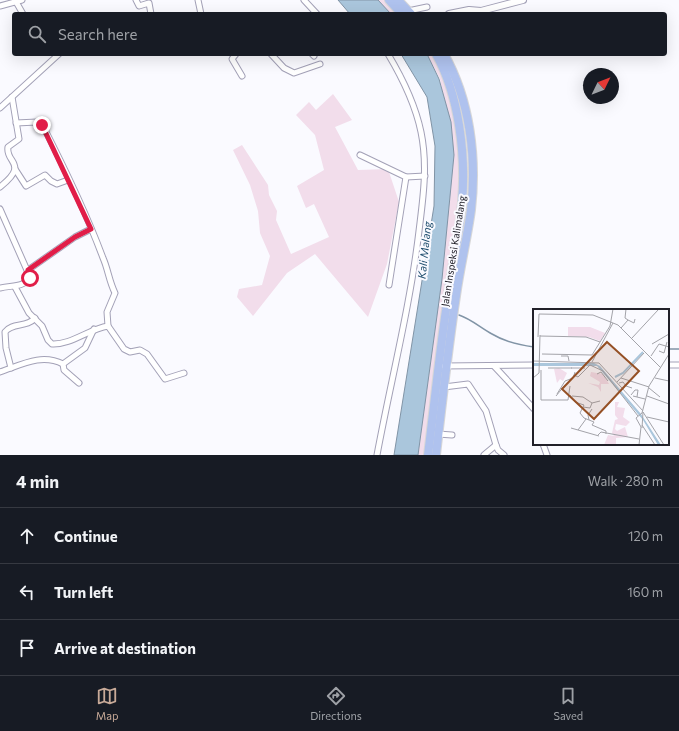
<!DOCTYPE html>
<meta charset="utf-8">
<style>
:root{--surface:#171b24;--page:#242831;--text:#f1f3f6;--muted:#9ea1a6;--line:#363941;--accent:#c8aa98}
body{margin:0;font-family:Commissioner,sans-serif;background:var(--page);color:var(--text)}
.compass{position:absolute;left:583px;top:68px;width:36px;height:36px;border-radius:50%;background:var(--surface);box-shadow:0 4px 16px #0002;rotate:47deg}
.stop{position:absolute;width:12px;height:12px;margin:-9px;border:3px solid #e11d48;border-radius:50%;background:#fff}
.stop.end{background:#e11d48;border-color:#fff;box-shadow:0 1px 4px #0008}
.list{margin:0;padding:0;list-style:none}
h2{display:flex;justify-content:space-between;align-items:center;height:52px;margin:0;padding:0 16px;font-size:17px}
h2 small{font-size:13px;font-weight:400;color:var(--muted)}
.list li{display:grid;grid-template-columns:26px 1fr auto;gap:12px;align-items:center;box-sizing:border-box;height:56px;padding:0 16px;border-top:1px solid var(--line)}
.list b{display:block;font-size:15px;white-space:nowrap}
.list em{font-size:13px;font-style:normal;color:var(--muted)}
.icon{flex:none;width:22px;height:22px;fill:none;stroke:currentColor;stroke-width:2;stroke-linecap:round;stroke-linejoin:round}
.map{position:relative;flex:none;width:679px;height:455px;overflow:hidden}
.search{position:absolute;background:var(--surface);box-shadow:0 4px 16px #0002;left:12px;right:12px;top:12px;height:44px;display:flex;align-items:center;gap:10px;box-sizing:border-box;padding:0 14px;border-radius:4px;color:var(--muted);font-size:15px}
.sheet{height:220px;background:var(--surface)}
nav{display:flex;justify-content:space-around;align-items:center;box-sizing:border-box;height:56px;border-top:1px solid var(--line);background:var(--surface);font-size:11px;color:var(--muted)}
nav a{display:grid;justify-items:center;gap:2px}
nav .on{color:var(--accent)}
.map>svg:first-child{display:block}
.green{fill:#f2ddeb}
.water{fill:#aac6dc;stroke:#8194a6}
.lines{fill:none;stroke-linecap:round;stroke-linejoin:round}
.stream{stroke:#8194a6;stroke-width:1.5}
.minor-casing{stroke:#a3a1b7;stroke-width:7}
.tertiary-casing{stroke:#a3a1b7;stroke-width:8}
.primary-casing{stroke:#d7d7d8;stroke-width:10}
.minor{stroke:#fff;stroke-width:5}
.tertiary{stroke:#fff;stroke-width:6}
.primary{stroke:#afc2ee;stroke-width:8}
.route{stroke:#e11d48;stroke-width:5}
.labels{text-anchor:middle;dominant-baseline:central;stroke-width:4;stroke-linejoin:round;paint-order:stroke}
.street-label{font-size:10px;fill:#212029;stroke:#fafaff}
.water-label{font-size:11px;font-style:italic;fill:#214f6f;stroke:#fafaff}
.inset-river{fill:none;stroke:#aac6dc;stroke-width:2}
.inset-road{fill:none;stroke:#a3a3a9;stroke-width:1}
.view{fill:#955025;fill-opacity:0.15;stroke:#955025;stroke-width:2}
.inset-edge{fill:none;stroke:#212029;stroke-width:2}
</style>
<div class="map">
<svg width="679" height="455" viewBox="0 0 679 455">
<rect width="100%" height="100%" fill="#fafaff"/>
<g class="green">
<path d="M378,0H389L402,14H391Z"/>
<path d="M427,54H436L453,95L462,174L428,455H418L439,298L454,155L440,79Z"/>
<path d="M333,94L352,120L335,127L358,170L388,169L399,202L387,264L368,317L315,254L287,273L253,316L237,297L239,289L262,285L270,256L260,233L258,211L250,185L233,150L242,145L268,185L269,195L277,211L276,220L291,254L329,237L314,204L306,208L297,186L324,170L315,135L296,115L309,102L316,110Z"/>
</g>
<g class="water">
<path d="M338,0H378L391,14H350Z"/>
<path d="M401,54H427L439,79L451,122L454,155L442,279L418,455H394L434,206L435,146L427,97Z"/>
</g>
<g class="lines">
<g class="stream">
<path d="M459,315C471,319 481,328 492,334C505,342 519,345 534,347"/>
<path d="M668,349H679"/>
</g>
<g class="minor-casing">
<g id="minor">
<path d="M15,0L23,14"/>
<path d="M136,0L139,6L149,3L151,14"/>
<path d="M198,0L201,14"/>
<path d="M304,0L317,14"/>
<path d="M0,6L22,0"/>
<path d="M408,11L427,7"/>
<path d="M236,54L232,59L242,76"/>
<path d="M271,54L284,68L294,73L320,64"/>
<path d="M312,54L314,56"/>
<path d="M0,108L59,54"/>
<path d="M16,123L37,122L42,124C64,167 86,212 103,258C108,269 109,281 115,293L107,312L108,326"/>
<path d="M360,155L406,177L389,285"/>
<path d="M15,169L26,186L45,175L51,181L57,184L68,180"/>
<path d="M406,177L425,176"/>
<path d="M0,187C30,163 5,163 8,147L19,139L12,97"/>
<path d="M0,209L30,277C24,288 11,285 0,288"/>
<path d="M28,270L75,237L91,229"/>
<path d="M15,287L29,313L42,326L48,340L52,344C71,345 89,329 108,326L124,349L130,352L140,350L147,354L165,379L184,373"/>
<path d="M668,365H679"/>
<path d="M444,366L534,365"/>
<path d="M494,366L534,409"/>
<path d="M11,368L6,348L5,332C12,322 27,328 35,318"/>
<path d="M0,372C21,365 41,353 63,364"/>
<path d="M79,383L64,370L63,364L85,348L94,329"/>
<path d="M444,387L468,384L486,411L496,445L484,455"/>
<path d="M438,434L452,435"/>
<path d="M543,444L547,455"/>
<path d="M496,445L498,450L504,455"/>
<path d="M377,455C391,380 410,307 419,231C423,198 428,166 421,132C415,103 403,79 388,54"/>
</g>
</g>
<g class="tertiary-casing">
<path id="tertiary" d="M449,14L469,10L481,11L523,0"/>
</g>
<g class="primary-casing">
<g id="primary">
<path d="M389,0L402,14"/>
<path d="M398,0L411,14"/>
<path d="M428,455C434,407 439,358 446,310C450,274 459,238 462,202C466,155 459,95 436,54"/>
<path d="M436,455C442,402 448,349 456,296C460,267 467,239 471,210C477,158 470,100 444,54"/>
</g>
</g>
<use href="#minor" class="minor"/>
<use href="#tertiary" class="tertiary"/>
<use href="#primary" class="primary"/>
</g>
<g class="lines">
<path class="route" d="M30,278L28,270L75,237L91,229L42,125"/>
</g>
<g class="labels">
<g class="street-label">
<text transform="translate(453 251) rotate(-81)">Jalan Inspeksi Kalimalang</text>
</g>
<g class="water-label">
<text transform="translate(424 250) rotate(-84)">Kali Malang</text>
</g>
</g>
<g transform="translate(533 309)">
<rect width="136" height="136" fill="#fafaff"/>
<path d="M35,18H57L72,24L67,32L56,28L35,27ZM26,59L34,64L30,72L27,70L24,74L21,60ZM58,63L70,65L76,75H68V83L65,78L55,74L66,76L67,73L57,67ZM82,93H86L84,98L92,99L90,108L97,113L93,117L83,115L82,120L84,122L92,118L95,128L83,129V136H71L75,126L81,127L79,124L82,111L85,110L82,106Z" fill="#f2ddeb"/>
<path d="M0,54H61L67,57L108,105L128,136H125L110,111L64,57H0Z" fill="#aac6dc"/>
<path class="inset-river" d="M12,55H27M82,68L90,64L110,43"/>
<path class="inset-road" d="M93,0L92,9L95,11M88,19L95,11L101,14L102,10M7,27L53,28L67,33M5,28L6,5L60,6L85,16L128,59M99,29L125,1M119,35L136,25M126,42L131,44L134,33M9,45L59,46L77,17L80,0M28,47H35L36,52M118,47L126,35L136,38M0,52L66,54L110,102M59,53L80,14M57,56L70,62L105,107M15,59H39M38,59H52M8,61V91H35L37,77M64,65L68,63L75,72M41,66L45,68L57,56M0,69L6,64L7,26M88,69L116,78M122,69L136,72M84,73L111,44M86,74L90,73L93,77L99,79M116,79L127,88M24,85L32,72L40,69L42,63M37,86L42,93L51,96L47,104L51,109L61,113L59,116L73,122V125M98,86L102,81H105L104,88M23,87L32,76M39,87L50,88L59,94M100,87L112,90M114,87L136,95M50,98L57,99L59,94L67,92M110,103L131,136M114,108L136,113M56,111L55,106L59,100M109,116L122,136M38,119L66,127M109,119L110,103M45,121L53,110M65,126L68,123L106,130M106,136L108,118L103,109L109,104L116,77L136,45"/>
<path class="view" d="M74,33L106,62L61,110L29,80Z"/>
<rect width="136" height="136" class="inset-edge"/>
</g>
</svg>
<svg class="compass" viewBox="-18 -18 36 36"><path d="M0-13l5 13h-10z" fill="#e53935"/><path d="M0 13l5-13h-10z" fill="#9ea1a6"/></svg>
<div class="stop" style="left:30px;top:278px"></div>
<div class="stop end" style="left:42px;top:125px"></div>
<div class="search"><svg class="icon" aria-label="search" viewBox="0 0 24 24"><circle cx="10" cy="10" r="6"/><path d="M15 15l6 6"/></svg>Search here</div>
</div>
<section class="sheet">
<h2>4 min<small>Walk · 280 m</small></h2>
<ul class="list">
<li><svg class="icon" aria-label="ahead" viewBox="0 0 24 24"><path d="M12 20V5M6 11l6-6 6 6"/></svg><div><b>Continue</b></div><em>120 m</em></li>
<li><svg class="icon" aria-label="left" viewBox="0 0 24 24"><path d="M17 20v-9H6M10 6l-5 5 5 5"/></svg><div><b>Turn left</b></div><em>160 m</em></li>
<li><svg class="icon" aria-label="arrive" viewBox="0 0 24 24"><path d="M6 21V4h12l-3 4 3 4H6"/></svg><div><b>Arrive at destination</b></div></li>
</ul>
</section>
<nav>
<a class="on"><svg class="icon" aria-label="map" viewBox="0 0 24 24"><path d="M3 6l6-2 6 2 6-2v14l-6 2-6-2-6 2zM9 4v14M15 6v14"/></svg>Map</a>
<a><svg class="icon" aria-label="directions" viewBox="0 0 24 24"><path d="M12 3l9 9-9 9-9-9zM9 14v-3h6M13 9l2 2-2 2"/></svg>Directions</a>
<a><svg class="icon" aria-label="saved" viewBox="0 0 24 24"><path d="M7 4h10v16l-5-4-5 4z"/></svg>Saved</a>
</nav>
